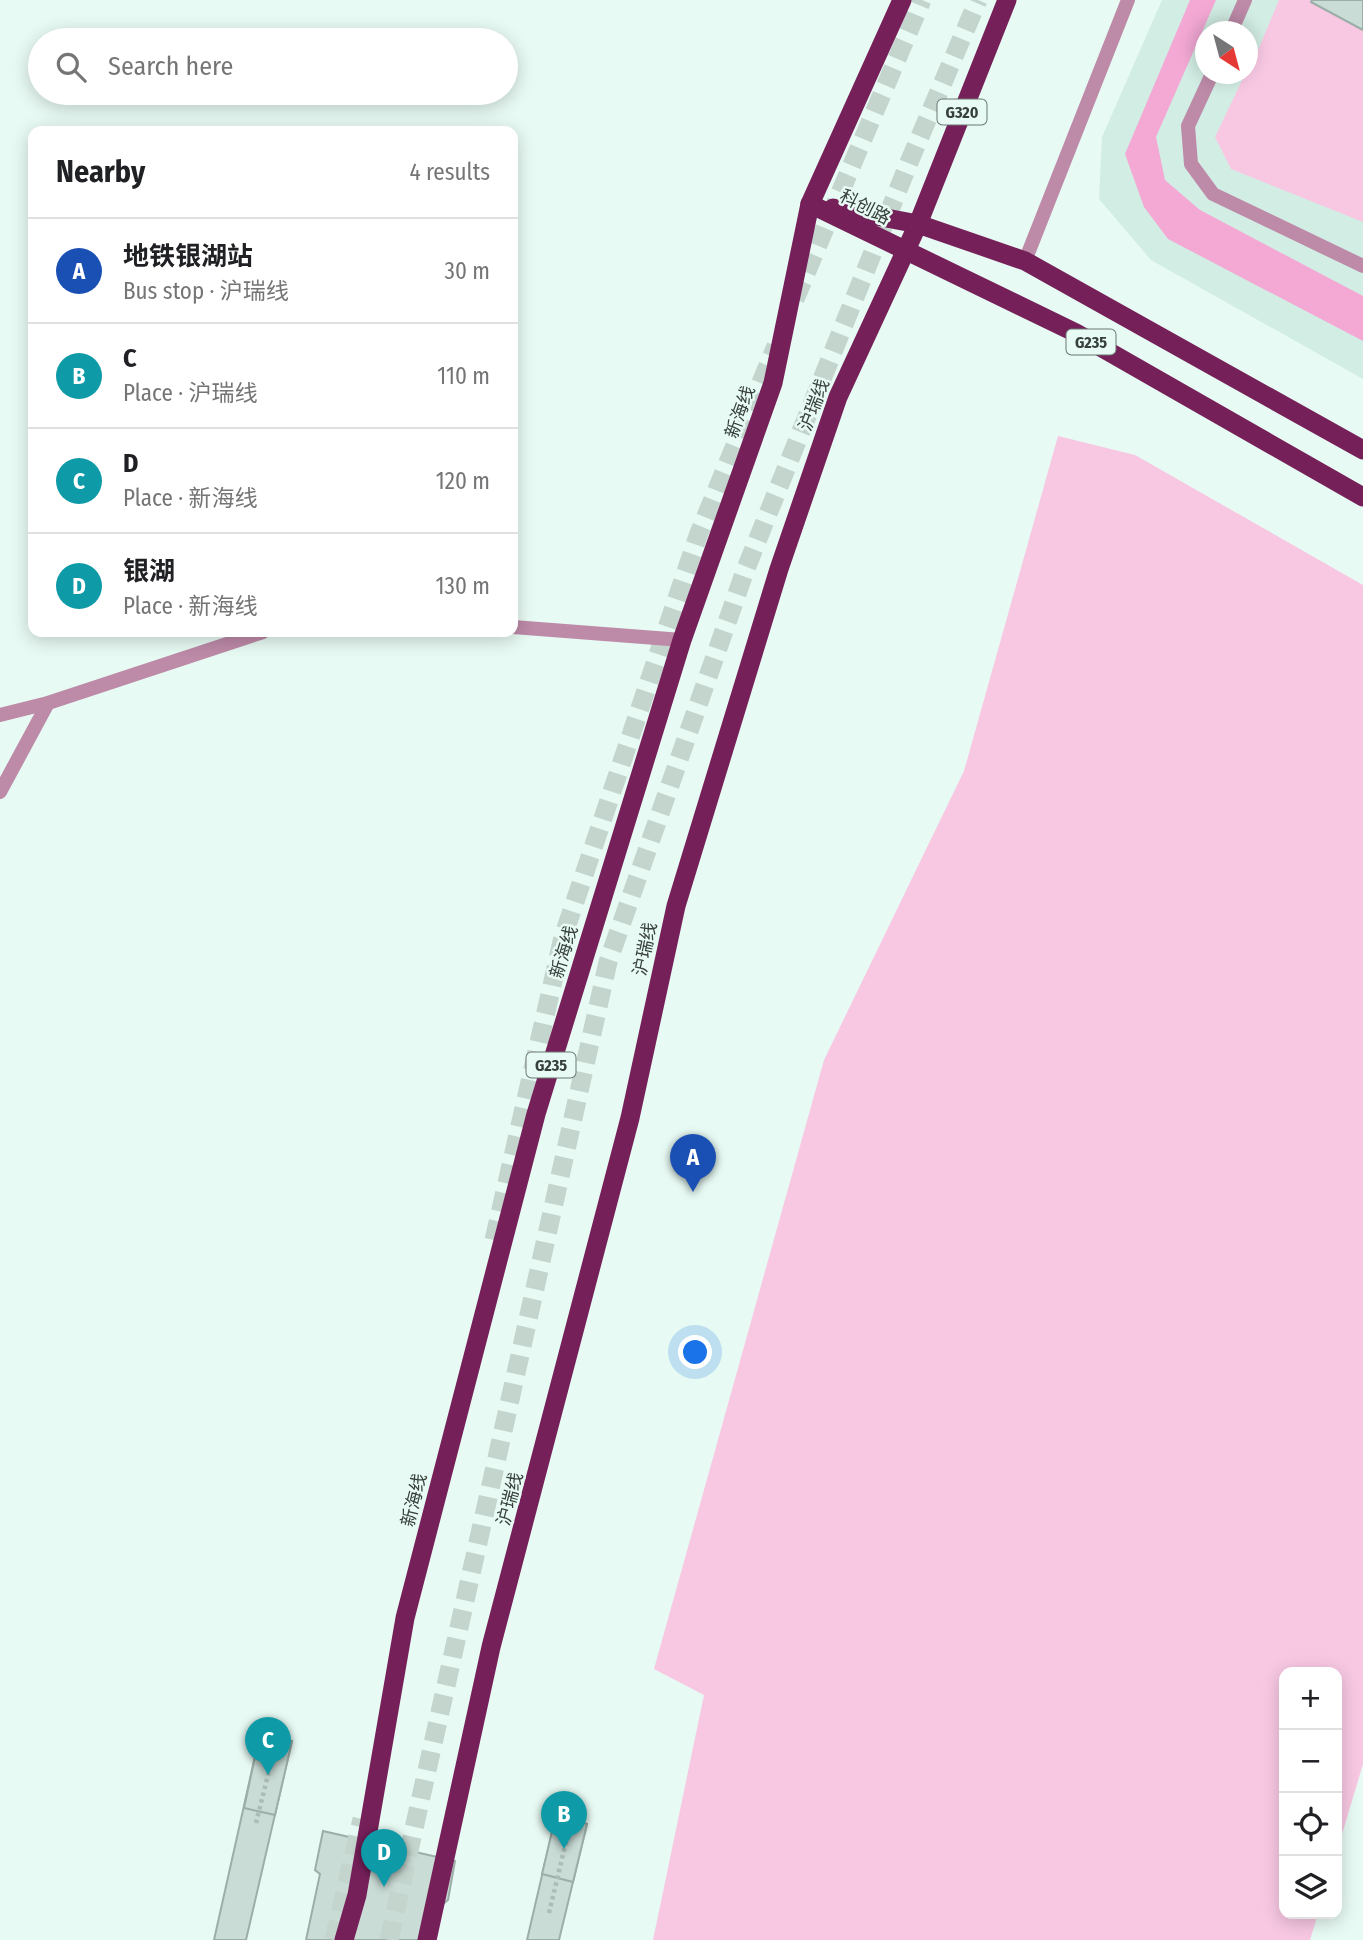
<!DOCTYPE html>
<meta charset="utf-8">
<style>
:root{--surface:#fff;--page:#f2f2f2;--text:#202124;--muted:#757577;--line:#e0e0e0;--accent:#111827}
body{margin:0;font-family:"Fira Sans Condensed","Noto Sans SC",sans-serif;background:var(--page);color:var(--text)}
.controls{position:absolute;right:21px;bottom:21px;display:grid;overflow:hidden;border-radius:14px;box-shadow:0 4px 18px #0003}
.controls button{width:63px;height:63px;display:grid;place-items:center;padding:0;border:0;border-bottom:2px solid var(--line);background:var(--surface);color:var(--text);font:35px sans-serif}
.compass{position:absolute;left:1195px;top:21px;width:63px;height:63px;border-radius:50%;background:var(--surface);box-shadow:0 4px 18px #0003;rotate:144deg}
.you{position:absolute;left:696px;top:1353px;width:24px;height:24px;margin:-18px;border:5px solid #fff;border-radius:50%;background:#1a73e8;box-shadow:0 0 0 10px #1a73e833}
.badge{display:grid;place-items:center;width:46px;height:46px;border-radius:50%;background:var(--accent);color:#fff;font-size:23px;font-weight:700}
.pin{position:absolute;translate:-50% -58px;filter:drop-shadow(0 2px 4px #0008)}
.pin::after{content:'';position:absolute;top:37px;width:24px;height:21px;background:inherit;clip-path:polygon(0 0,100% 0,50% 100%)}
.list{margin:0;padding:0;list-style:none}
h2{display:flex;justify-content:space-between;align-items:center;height:91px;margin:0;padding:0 28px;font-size:30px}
h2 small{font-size:23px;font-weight:400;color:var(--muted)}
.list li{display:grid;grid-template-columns:46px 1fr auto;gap:21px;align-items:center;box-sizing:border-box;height:105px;padding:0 28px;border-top:2px solid var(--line)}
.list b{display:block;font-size:26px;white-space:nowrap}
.list p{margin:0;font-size:23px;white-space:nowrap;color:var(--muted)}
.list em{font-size:23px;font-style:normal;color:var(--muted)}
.icon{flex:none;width:38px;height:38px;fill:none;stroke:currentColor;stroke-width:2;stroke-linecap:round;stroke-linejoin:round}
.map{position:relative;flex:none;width:1363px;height:1940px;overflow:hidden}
.search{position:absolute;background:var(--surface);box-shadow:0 4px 18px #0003;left:28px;top:28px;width:490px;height:77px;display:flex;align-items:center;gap:18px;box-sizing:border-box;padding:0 24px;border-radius:38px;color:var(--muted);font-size:26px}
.panel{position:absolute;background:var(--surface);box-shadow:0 4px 18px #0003;left:28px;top:126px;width:490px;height:511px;border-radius:14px}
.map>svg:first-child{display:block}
.built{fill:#d2ede4;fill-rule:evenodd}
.green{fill:#f8c8e3}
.forest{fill:#f4a9d5}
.building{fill:#cadcd6;stroke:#9caea8;stroke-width:2}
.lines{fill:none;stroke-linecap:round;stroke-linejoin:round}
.trunk-tunnel{stroke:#c4d5ce;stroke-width:19;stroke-dasharray:19 10;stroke-linecap:butt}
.path{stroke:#acbcb6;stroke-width:4.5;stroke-dasharray:3.5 3.5;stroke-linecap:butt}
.service{stroke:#bd8aa8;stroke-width:14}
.minor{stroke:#bd8aa8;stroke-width:14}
.trunk{stroke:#76205a;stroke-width:19}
.labels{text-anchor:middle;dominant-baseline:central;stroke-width:5;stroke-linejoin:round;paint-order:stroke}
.shield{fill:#e7faf3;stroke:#6c7773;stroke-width:2}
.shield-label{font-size:16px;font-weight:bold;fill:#373f3c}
.street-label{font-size:18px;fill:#373f3c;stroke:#e7faf3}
</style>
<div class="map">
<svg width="1363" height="1940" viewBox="0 0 1363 1940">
<rect width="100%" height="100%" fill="#e7faf3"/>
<path class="built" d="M1162,0H1363V379L1151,260L1099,199L1102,137ZM1206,32H1248V74H1206Z"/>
<g class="green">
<path d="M1279,0H1363V222L1231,169L1215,137L1245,74H1248Z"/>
<path d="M1058,436L1135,455L1363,585V1764L1337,1851V1672H1284V1914H1318L1310,1940H653L704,1695L654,1669L824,1060L964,771Z"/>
</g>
<path class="forest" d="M1190,0H1216L1156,137L1165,180L1200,210L1363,296V341L1168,239L1144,207L1125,154Z"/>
<g class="building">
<path d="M1312,0H1363V30L1311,2Z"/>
<path d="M260,1734L292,1741L246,1940H214Z"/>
<path d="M260,1734L292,1741L275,1815L244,1808Z"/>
<path d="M556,1815L587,1824L559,1940H527Z"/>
<path d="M556,1815L587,1824L573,1882L542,1874Z"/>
<path d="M323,1831L455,1861L448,1900L442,1905L434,1940H306L320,1874L315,1870Z"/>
</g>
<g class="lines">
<g class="trunk-tunnel">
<path d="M795,299L922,0"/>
<path d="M494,1240L563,937L699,533L776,346"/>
<path d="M334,1940L362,1819"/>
<path d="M389,1940L608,962L745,571L910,160L978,0"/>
</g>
<g class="path">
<path d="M256,1823L274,1751"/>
<path d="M549,1913L566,1842"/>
</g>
<g class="service">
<path d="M1231,32L1245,0"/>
<path d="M1212,74L1188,126L1191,164L1213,194L1363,266"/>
<path d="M1025,261L1128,0"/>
</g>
<g class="minor">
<path d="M513,627L682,640"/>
<path d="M0,715L48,703L263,632"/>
<path d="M0,792L48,703"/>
</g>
<g class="trunk">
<path d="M810,204L1076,333L1363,497"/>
<path d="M833,208L918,224L1025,261L1363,450"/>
<path d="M344,1940L357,1895L405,1618L536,1114L682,640L773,383L810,204L902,0"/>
<path d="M427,1940L491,1647L630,1118L676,906L779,569L838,397L918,224L1007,0"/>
</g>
</g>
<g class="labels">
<g class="shield">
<rect x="937.5" y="99.5" width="49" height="25" rx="5"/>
<rect x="1066.5" y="329.5" width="49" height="25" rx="5"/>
<rect x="526.5" y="1052.5" width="49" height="25" rx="5"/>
</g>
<g class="shield-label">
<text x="962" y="112">G320</text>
<text x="1091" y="342">G235</text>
<text x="551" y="1065">G235</text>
</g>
<g class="street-label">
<text transform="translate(865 207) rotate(27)">科创路</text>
<text transform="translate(814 405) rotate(-69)">沪瑞线</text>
<text transform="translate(740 412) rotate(-70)">新海线</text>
<text transform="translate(645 949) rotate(-78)">沪瑞线</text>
<text transform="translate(564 952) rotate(-73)">新海线</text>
<text transform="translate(510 1499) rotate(-75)">沪瑞线</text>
<text transform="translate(414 1500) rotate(-76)">新海线</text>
</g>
</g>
</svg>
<div class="controls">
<button>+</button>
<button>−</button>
<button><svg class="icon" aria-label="locate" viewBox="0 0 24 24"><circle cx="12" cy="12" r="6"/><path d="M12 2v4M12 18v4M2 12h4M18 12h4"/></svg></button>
<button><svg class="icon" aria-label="layers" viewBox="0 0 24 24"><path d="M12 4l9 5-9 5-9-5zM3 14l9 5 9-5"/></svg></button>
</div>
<svg class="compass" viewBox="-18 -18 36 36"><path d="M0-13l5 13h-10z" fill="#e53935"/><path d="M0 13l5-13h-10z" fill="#757577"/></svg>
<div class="you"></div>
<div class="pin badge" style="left:693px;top:1192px;background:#1a4fb4">A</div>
<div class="pin badge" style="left:564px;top:1849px;background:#0f9aa8">B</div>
<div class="pin badge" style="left:268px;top:1775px;background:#0f9aa8">C</div>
<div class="pin badge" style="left:384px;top:1887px;background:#0f9aa8">D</div>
<div class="search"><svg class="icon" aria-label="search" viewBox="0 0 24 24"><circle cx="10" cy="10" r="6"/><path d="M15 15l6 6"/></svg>Search here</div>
<section class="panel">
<h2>Nearby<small>4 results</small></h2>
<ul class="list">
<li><span class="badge" style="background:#1a4fb4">A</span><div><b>地铁银湖站</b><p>Bus stop · 沪瑞线</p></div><em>30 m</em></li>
<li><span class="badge" style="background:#0f9aa8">B</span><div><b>C</b><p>Place · 沪瑞线</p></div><em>110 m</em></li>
<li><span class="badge" style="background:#0f9aa8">C</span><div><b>D</b><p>Place · 新海线</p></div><em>120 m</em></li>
<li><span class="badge" style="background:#0f9aa8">D</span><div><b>银湖</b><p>Place · 新海线</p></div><em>130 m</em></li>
</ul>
</section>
</div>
